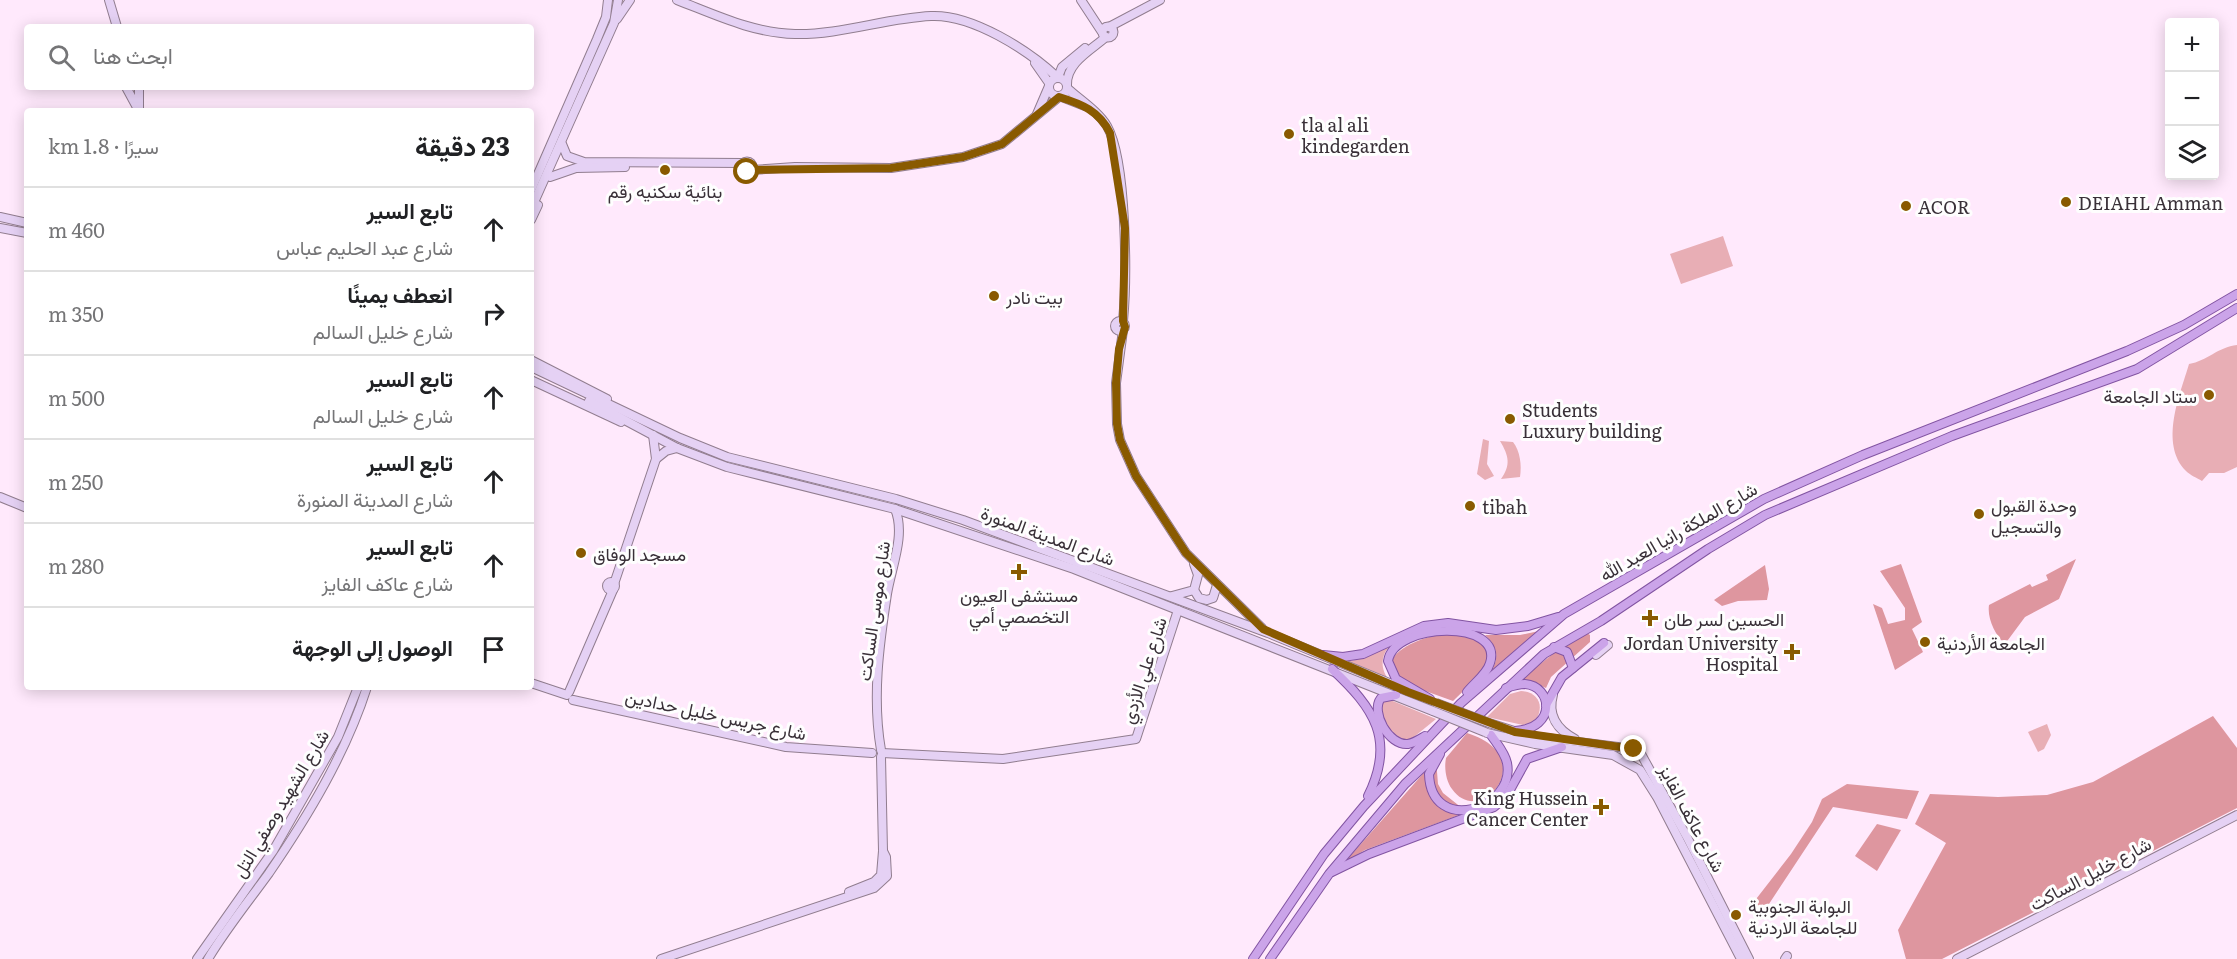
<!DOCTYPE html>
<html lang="ar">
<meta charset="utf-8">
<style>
:root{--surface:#fff;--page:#f6f6f6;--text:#202124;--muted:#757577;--line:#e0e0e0}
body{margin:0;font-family:Literata,Vazirmatn,serif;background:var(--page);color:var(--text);direction:rtl}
.controls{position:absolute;right:18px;top:18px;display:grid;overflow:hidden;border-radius:6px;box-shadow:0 3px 15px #0003}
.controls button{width:54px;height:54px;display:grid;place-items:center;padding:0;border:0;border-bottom:2px solid var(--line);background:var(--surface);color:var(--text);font:30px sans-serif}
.stop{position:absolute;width:18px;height:18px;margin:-14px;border:4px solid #895a00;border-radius:50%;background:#fff}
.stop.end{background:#895a00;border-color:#fff;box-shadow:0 2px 6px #0008}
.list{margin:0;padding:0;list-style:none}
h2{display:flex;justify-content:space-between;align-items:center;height:78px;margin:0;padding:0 24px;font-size:26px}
h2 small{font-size:20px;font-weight:400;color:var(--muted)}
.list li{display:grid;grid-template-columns:39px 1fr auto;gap:18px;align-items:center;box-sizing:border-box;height:84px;padding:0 24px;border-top:2px solid var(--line)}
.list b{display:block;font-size:22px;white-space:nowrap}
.list p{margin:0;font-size:20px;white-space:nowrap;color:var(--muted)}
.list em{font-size:20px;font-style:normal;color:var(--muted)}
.icon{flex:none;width:33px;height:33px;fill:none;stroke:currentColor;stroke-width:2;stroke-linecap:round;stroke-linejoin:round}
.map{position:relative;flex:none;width:2237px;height:959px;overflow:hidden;direction:ltr}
.search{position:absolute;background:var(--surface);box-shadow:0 3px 15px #0003;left:24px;top:24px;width:510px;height:66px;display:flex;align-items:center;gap:15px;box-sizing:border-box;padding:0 21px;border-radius:6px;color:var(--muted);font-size:22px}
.panel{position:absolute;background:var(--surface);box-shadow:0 3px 15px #0003;left:24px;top:108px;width:510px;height:582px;border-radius:6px;direction:rtl}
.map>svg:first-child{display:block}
.green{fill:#e8aeb5}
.forest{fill:#de969f}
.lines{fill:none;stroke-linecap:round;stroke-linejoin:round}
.secondary-casing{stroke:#917d8f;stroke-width:10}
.primary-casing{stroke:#8254a2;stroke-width:10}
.secondary{stroke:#e5d1f4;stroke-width:8}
.primary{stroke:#cba4e9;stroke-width:8}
.secondary-bridge-casing{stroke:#917d8f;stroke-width:10;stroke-linecap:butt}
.secondary-bridge{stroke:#e5d1f4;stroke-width:8}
.route{stroke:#895a00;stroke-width:8}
.poi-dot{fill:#895a00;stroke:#fefefe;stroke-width:2}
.labels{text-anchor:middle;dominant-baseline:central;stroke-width:6;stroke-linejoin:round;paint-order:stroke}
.poi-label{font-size:18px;fill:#393038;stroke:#fefefe;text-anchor:start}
.street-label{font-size:18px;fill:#393038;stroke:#fefefe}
</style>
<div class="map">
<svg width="2237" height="959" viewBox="0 0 2237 959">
<rect width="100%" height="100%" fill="#ffe9fc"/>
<g class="green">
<path d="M1723,236L1733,266L1681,284L1670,254Z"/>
<path d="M2237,345V467L2224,473H2209L2202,481C2197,478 2190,475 2186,471C2159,443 2180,395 2189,364C2207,361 2218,347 2237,345Z"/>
<path d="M1483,439L1489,441L1487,464L1494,476L1485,480L1477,474Z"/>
<path d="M1500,441L1513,442C1520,451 1522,465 1520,477L1501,479C1511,465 1509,456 1500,441Z"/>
<path d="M1391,645C1380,655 1380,670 1390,681L1345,662L1365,658Z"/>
<path d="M1521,691C1539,692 1545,707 1535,721L1523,725L1487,717L1510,694Z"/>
<path d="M1388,699L1436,719L1409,741L1395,738L1380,715L1381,703Z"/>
<path d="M2047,724L2051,735L2044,749L2038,752L2028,732Z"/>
</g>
<g class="forest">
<path d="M2076,559L2059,599L2025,617L2005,644C1995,635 1987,618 1989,605L2030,584L2032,587L2048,580L2046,575Z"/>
<path d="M1901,564L1922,622L1912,629L1923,652L1895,670L1873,604L1882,608L1888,624L1905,620V608L1880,571Z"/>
<path d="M1765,565L1769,589L1767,600L1738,601L1722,606L1714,600Z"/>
<path d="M1539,631L1491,672C1500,656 1497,647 1485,635H1520Z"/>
<path d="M1587,633L1590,635V642L1551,677L1546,688L1524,679V677L1559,649Z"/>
<path d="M1444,634L1475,638L1488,651L1489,660L1484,671L1453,701L1406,684L1396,676L1391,662C1398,645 1428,636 1444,634Z"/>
<path d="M2213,716L2237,748V808L1942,959H1906L1898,930L1946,843L1915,824L1930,794L1998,797L2047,795L2093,782Z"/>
<path d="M1467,733C1542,756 1481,830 1452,789C1446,781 1444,768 1446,758Z"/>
<path d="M1436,759L1438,784L1443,793L1467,812L1365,850L1345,862Z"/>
<path d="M1847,784L1919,791L1907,819L1833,807L1765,910L1753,903L1791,854L1812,822L1822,799Z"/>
<path d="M1877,824L1901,830L1877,871L1855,856Z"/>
</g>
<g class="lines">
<g class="secondary-casing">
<g id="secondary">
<path d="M109,0L117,27"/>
<path d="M677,0C716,15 753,33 795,34C841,35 886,18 931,16C972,14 1028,50 1057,77"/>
<path d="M1081,0L1102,32"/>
<path d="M617,19L630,0"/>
<circle cx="1108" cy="32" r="5.5"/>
<path d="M1109,27L1160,0"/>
<path d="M1035,63L1049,83"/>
<path d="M1058,77L1062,67L1085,48"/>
<circle cx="1058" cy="87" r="9"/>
<path d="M1067,85C1066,63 1091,50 1106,37"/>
<path d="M126,87L139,111"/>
<path d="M1067,88C1080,100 1098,111 1107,126C1127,161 1127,280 1123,321"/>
<path d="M1062,97L1085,106"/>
<path d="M139,110V87"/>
<path d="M1037,114L1049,86"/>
<path d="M562,144L567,156L584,162L743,163"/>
<circle cx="747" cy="167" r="5.5"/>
<path d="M752,170L795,167L891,168L963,157L1002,144L1059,97"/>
<path d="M550,177L576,168L625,167"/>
<path d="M531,190L597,39L606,17L608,0"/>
<path d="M531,209L614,23L618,0"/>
<path d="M0,217L27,223"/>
<path d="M531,220L538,205"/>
<path d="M0,228L27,233"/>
<circle cx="1120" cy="326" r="5"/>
<path d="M1123,330L1116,383L1117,424L1120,440L1136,476L1186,553L1262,628"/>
<path d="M531,360L607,399"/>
<path d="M531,367L680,438L727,457L896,499L963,520L1268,633L1421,696"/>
<path d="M531,380L621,422"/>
<path d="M589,401L677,448L727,467L895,509L1074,569L1433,711"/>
<path d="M656,459L666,451L677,448"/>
<path d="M0,497L27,508"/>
<circle cx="611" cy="586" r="4"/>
<path d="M614,584L656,459L653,435"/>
<path d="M1194,590L1199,598L1207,600L1213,598L1217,585"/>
<path d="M1172,596L1194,590L1198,575L1194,564"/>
<path d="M1596,655L1608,645"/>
<path d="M531,683L567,695"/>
<path d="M569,692L613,590"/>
<path d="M1553,695C1547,716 1558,730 1575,739"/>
<path d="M573,700L786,747L872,753"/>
<path d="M1489,723L1530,736L1634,749L1641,754L1687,837L1749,959"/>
<path d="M1487,733L1535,744L1613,755L1640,770L1657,797L1741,959"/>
<path d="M881,750C872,698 879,646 887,594C891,568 906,535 895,509"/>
<path d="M882,753L1003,759L1136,739L1178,610"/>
<path d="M849,892L874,882L881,875L883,851L881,757"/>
<path d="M197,959L273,851L338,737L358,687"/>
<path d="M208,959C226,929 248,902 269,873C308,816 346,753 367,687"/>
<path d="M661,959L874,888L887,876L886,857L883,851"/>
<path d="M1785,959L1787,956"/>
<path d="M1957,959L2237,815"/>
</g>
</g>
<g class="primary-casing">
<g id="primary">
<path d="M1554,647L1567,652L1573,668"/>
<path d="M1323,655L1343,657L1363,654L1424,626L1448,623L1496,630L1528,626L1558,617"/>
<path d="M1332,669C1374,708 1396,740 1368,796"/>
<path d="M1506,688C1512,686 1519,684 1525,684C1552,686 1558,728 1515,731"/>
<path d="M1396,695L1381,698C1370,712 1389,746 1408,744C1414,743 1420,739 1425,736"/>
<path d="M1430,699L1396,679L1388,661C1394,622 1504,619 1490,663C1487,674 1474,683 1467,692"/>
<path d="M1546,705L1562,677L1604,643"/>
<path d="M1440,754L1429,774C1431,836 1516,809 1507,763C1505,753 1497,744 1491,735"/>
<path d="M1332,872L1369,854L1494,807L1506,797L1527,759L1562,747"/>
<path d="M1253,959L1324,854L1364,806L1461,703L1564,614L1764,499L1863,455L2127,351L2184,325L2237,294"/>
<path d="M1270,959L1329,874L1405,784L1544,654L1601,621L1708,549L1765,515L1952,436L2137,369L2237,308"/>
</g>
</g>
<use href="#secondary" class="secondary"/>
<use href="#primary" class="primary"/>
<g class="secondary-bridge-casing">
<g id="secondary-bridge">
<path d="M1436,703L1489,723"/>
<path d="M1433,711L1485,732"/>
</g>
</g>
<use href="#secondary-bridge" class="secondary-bridge"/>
</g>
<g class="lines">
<path class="route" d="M747,172L752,170L891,168L963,157L1002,144L1059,97C1082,104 1099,111 1110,133L1125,228L1123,321L1125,327L1119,349L1116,383L1117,424L1120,440L1136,476L1186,553L1263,629L1408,692L1515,732L1634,749"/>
</g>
<g class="poi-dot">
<circle cx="1289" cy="134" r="6"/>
<circle cx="665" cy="170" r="6"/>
<circle cx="2066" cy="202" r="6"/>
<circle cx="1906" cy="206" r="6"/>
<circle cx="994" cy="296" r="6"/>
<circle cx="2209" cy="395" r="6"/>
<circle cx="1510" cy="419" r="6"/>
<circle cx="1470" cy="506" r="6"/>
<circle cx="1979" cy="514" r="6"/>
<circle cx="581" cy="553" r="6"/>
<path d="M1016 563h6v6h6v6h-6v6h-6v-6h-6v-6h6z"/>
<path d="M1647 609h6v6h6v6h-6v6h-6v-6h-6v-6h6z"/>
<circle cx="1925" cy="642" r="6"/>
<path d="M1789 643h6v6h6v6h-6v6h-6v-6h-6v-6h6z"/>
<path d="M1598 798h6v6h6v6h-6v6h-6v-6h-6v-6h6z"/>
<circle cx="1736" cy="915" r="6"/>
</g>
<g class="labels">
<g class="poi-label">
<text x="1301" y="124">tla al ali<tspan x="1301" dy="21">kindegarden</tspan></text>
<text x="665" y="190" text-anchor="middle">بنائية سكنيه رقم</text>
<text x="2078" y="202">DEIAHL Amman</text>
<text x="1918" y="206">ACOR</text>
<text x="1006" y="296">بيت نادر</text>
<text x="2197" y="395" text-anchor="end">ستاد الجامعة</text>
<text x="1522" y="409">Students<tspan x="1522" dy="21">Luxury building</tspan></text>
<text x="1991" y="504">وحدة القبول<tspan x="1991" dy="21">والتسجيل</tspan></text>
<text x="1482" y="506">tibah</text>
<text x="593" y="553">مسجد الوفاق</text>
<text x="1019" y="594" text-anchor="middle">مستشفى العيون<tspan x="1019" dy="21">التخصصي أمي</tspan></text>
<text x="1664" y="618">الحسين لسر طان</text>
<text x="1778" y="642" text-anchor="end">Jordan University<tspan x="1778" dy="21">Hospital</tspan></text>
<text x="1937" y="642">الجامعة الأردنية</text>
<text x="1588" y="797" text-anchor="end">King Hussein<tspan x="1588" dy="21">Cancer Center</tspan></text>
<text x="1748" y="905">البوابة الجنوبية<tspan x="1748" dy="21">للجامعة الاردنية</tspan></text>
</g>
<g class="street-label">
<text transform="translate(1678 531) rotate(-30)">شارع الملكة رانيا العبد الله</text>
<text transform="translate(1048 535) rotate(20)">شارع المدينة المنورة</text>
<text transform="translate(873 611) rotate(-82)">شارع موسى الساكت</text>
<text transform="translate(1143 670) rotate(-72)">شارع علي الأزدي</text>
<text transform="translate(716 714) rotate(12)">شارع جريس خليل حدادين</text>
<text transform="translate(280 803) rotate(-59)">شارع الشهيد وصفي التل</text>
<text transform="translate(1693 818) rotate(62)">شارع عاكف الفايز</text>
<text transform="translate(2090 873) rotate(-28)">شارع خليل الساكت</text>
</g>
</g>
</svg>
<div class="controls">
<button>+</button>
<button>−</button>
<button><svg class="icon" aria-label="layers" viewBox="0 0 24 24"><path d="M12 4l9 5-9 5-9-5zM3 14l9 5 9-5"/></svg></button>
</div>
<div class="stop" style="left:747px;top:172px"></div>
<div class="stop end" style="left:1634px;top:749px"></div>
<div class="search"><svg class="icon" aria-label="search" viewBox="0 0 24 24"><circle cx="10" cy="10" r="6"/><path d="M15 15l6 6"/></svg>ابحث هنا</div>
<section class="panel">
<h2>23 دقيقة<small>سيرًا · 1.8 km</small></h2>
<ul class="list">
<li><svg class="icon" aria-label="ahead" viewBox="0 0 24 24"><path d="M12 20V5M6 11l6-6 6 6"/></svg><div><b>تابع السير</b><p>شارع عبد الحليم عباس</p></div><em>460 m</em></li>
<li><svg class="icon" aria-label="right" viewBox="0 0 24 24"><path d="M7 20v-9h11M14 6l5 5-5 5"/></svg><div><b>انعطف يمينًا</b><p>شارع خليل السالم</p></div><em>350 m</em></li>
<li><svg class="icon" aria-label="ahead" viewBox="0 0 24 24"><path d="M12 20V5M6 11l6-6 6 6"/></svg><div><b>تابع السير</b><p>شارع خليل السالم</p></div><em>500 m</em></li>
<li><svg class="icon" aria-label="ahead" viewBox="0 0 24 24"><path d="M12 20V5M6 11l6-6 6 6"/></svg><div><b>تابع السير</b><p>شارع المدينة المنورة</p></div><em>250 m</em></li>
<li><svg class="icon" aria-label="ahead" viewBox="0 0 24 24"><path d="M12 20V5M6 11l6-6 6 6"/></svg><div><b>تابع السير</b><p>شارع عاكف الفايز</p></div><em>280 m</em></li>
<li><svg class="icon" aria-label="arrive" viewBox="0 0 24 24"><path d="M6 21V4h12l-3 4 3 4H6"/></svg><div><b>الوصول إلى الوجهة</b></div></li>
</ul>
</section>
</div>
